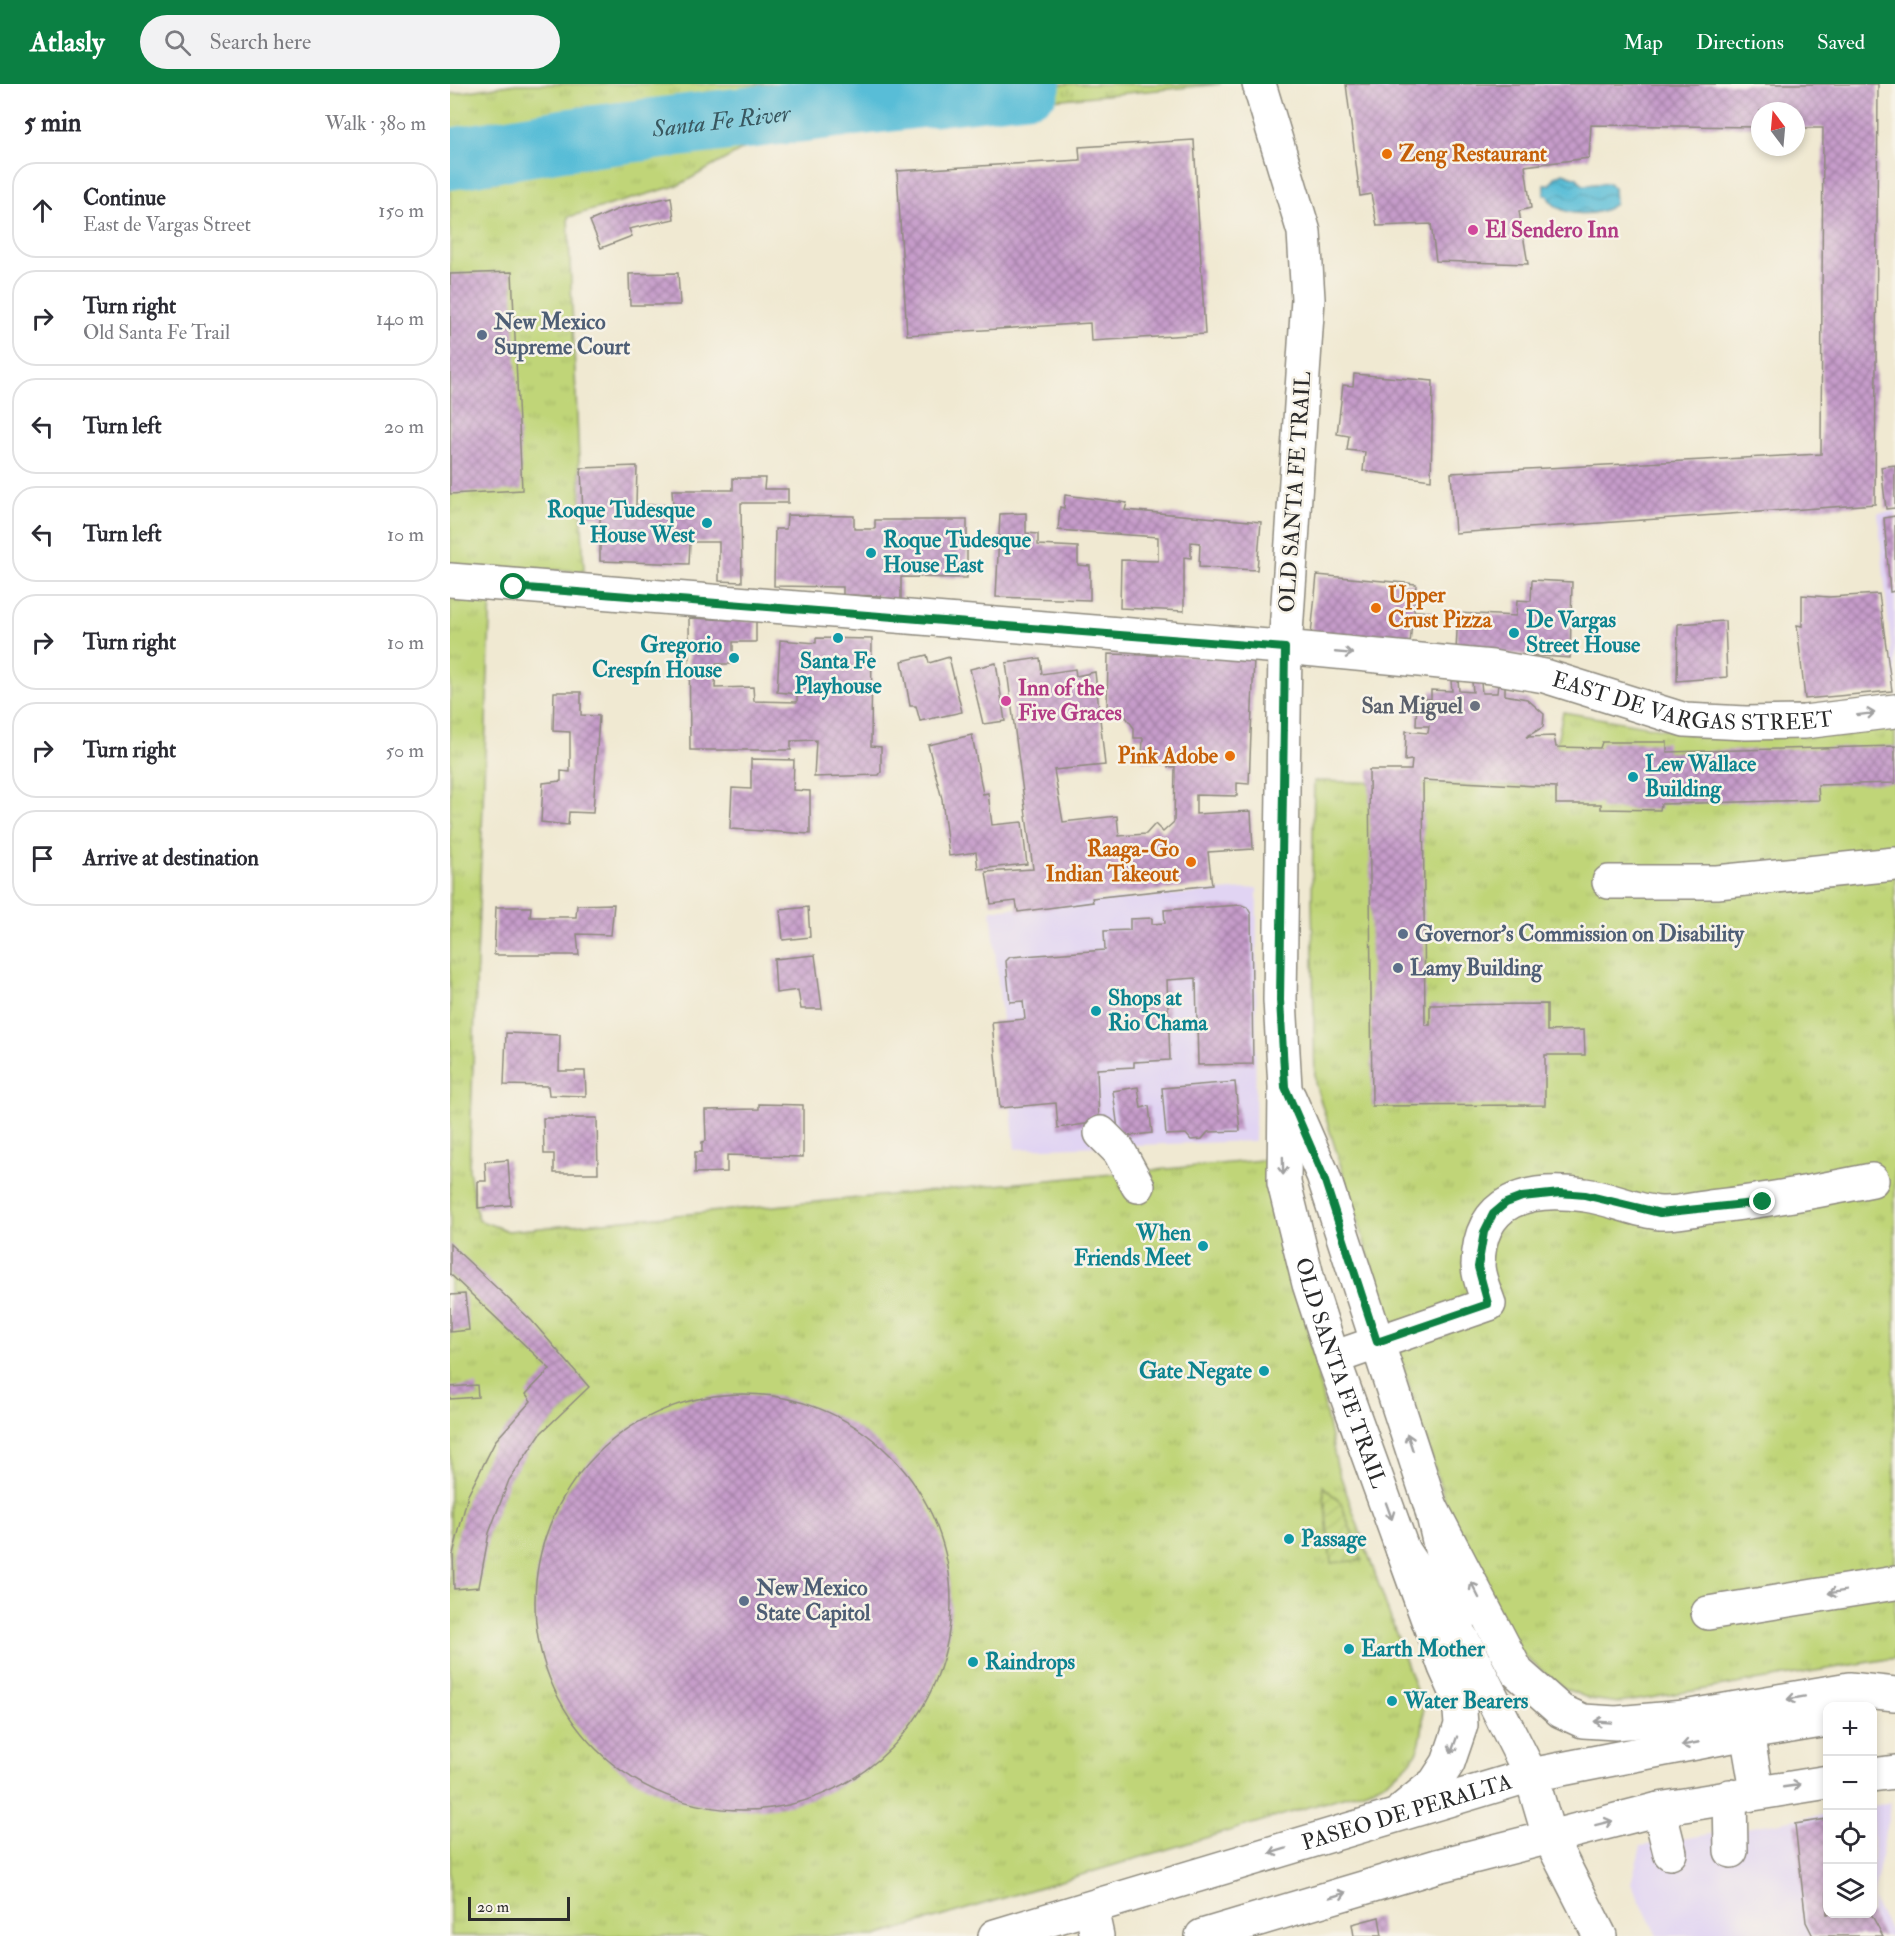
<!DOCTYPE html>
<meta charset="utf-8">
<style>
:root{--surface:#fff;--page:#f2f2f3;--text:#2b2b33;--muted:#7c7c81;--line:#e1e1e2;--accent:#0b8043}
body{margin:0;font-family:"IM FELL Double Pica",serif;background:var(--page);color:var(--text)}
.controls{position:absolute;right:18px;bottom:18px;display:grid;overflow:hidden;border-radius:12px;box-shadow:0 3px 9px #0003}
.controls button{width:54px;height:54px;display:grid;place-items:center;padding:0;border:0;border-bottom:2px solid var(--line);background:var(--surface);color:var(--text);font:30px sans-serif}
.compass{position:absolute;left:1301px;top:18px;width:54px;height:54px;border-radius:50%;background:var(--surface);box-shadow:0 3px 9px #0003;rotate:344deg}
.scale{position:absolute;left:18px;bottom:15px;width:102px;box-sizing:border-box;padding-left:6px;border:3px solid #2b2b2b;border-top:0;font-size:16px;line-height:21px;white-space:nowrap;color:#2b2b2b;-webkit-text-stroke:4px #f7f3e8;paint-order:stroke}
.stop{position:absolute;width:18px;height:18px;margin:-14px;border:4px solid #0b8043;border-radius:50%;background:#fff}
.stop.end{background:#0b8043;border-color:#fff;box-shadow:0 2px 6px #0008}
.list{margin:0;padding:0;list-style:none}
h2{display:flex;justify-content:space-between;align-items:center;height:78px;margin:0;padding:0 24px;font-size:26px}
h2 small{font-size:20px;font-weight:400;color:var(--muted)}
.list li{display:grid;grid-template-columns:39px 1fr auto;gap:18px;align-items:center;box-sizing:border-box;height:96px;margin:0 12px 12px;padding:0 12px;border:2px solid var(--line);border-radius:24px}
.list b{display:block;font-size:22px;white-space:nowrap}
.list p{margin:0;font-size:20px;white-space:nowrap;color:var(--muted)}
.list em{font-size:20px;font-style:normal;color:var(--muted)}
.icon{flex:none;width:33px;height:33px;fill:none;stroke:currentColor;stroke-width:2;stroke-linecap:round;stroke-linejoin:round}
.map{position:relative;flex:none;width:1445px;height:1852px;overflow:hidden}
header{display:flex;align-items:center;gap:36px;box-sizing:border-box;height:84px;padding:0 30px;background:var(--accent);color:#fff}
header strong{font-size:28px}
nav{display:flex;gap:33px;margin-inline-start:auto;font-size:21px}
.search{width:420px;height:54px;background:var(--page);display:flex;align-items:center;gap:15px;box-sizing:border-box;padding:0 21px;border-radius:33px;color:var(--muted);font-size:22px}
main{display:flex}
aside{flex:1;background:var(--surface)}
.map>svg:first-child{display:block}
.built{fill:#e1d4f3}
.park{fill:url(#park-tufts);stroke:#768052;stroke-width:1.5}
.garden{fill:url(#garden-furrows);stroke:#768052;stroke-width:1.5}
.water{fill:url(#water-waves);stroke:#427481;stroke-width:1.5}
.lines{fill:none;stroke-linecap:round;stroke-linejoin:round}
.river{stroke:#59bdd7;stroke-width:62}
.building{fill:url(#building-cross-hatch)}
.minor-casing{stroke:#8e8a7e;stroke-width:36}
.major-casing{stroke:#8e8a7e;stroke-width:36}
.minor{stroke:#fff;stroke-width:33}
.major{stroke:#fff;stroke-width:33}
.oneway{stroke:#a0a0a0}
.route{stroke:#0b8043;stroke-width:8}
.food-dot{fill:#e8710a;stroke:#f7f3e8;stroke-width:2}
.hotel-dot{fill:#d1479c;stroke:#f7f3e8;stroke-width:2}
.service-dot{fill:#5c6f8a;stroke:#f7f3e8;stroke-width:2}
.culture-dot{fill:#0f9aa8;stroke:#f7f3e8;stroke-width:2}
.worship-dot{fill:#6b7280;stroke:#f7f3e8;stroke-width:2}
.labels{text-anchor:middle;dominant-baseline:central;stroke-width:5;stroke-linejoin:round;paint-order:stroke}
.food-label{font-size:22px;font-weight:bold;fill:#c56008;stroke:#f7f3e8;text-anchor:start}
.hotel-label{font-size:22px;font-weight:bold;fill:#b23c85;stroke:#f7f3e8;text-anchor:start}
.service-label{font-size:22px;font-weight:bold;fill:#4e5e75;stroke:#f7f3e8;text-anchor:start}
.street-label{font-size:22px;fill:#2b2b2b;stroke:#f7f3e8}
.culture-label{font-size:22px;font-weight:bold;fill:#0d838f;stroke:#f7f3e8;text-anchor:start}
.worship-label{font-size:22px;font-weight:bold;fill:#5b616d;stroke:#f7f3e8;text-anchor:end}
.water-label{font-size:24px;font-style:italic;fill:#39575f;stroke:#f7f3e8}
</style>
<header>
<strong>Atlasly</strong>
<div class="search"><svg class="icon" aria-label="search" viewBox="0 0 24 24"><circle cx="10" cy="10" r="6"/><path d="M15 15l6 6"/></svg>Search here</div>
<nav><a>Map</a><a>Directions</a><a>Saved</a></nav>
</header>
<main>
<aside>
<h2>5 min<small>Walk · 380 m</small></h2>
<ul class="list">
<li><svg class="icon" aria-label="ahead" viewBox="0 0 24 24"><path d="M12 20V5M6 11l6-6 6 6"/></svg><div><b>Continue</b><p>East de Vargas Street</p></div><em>150 m</em></li>
<li><svg class="icon" aria-label="right" viewBox="0 0 24 24"><path d="M7 20v-9h11M14 6l5 5-5 5"/></svg><div><b>Turn right</b><p>Old Santa Fe Trail</p></div><em>140 m</em></li>
<li><svg class="icon" aria-label="left" viewBox="0 0 24 24"><path d="M17 20v-9H6M10 6l-5 5 5 5"/></svg><div><b>Turn left</b></div><em>20 m</em></li>
<li><svg class="icon" aria-label="left" viewBox="0 0 24 24"><path d="M17 20v-9H6M10 6l-5 5 5 5"/></svg><div><b>Turn left</b></div><em>10 m</em></li>
<li><svg class="icon" aria-label="right" viewBox="0 0 24 24"><path d="M7 20v-9h11M14 6l5 5-5 5"/></svg><div><b>Turn right</b></div><em>10 m</em></li>
<li><svg class="icon" aria-label="right" viewBox="0 0 24 24"><path d="M7 20v-9h11M14 6l5 5-5 5"/></svg><div><b>Turn right</b></div><em>50 m</em></li>
<li><svg class="icon" aria-label="arrive" viewBox="0 0 24 24"><path d="M6 21V4h12l-3 4 3 4H6"/></svg><div><b>Arrive at destination</b></div></li>
</ul>
</aside>
<div class="map">
<svg width="1445" height="1852" viewBox="0 0 1445 1852">
<defs>
<pattern id="park-tufts" width="24" height="20" patternUnits="userSpaceOnUse" patternTransform="scale(1.5)"><rect width="24" height="20" fill="#c0d578"/><path d="M3 7l-1-3M5 7V3M7 7l1-3M15 17l-1-3M17 17v-4M19 17l1-3" fill="none" stroke="#a5b768"/></pattern>
<pattern id="garden-furrows" width="10" height="10" patternUnits="userSpaceOnUse" patternTransform="scale(1.5)"><rect width="10" height="10" fill="#c0d578"/><path d="M-1 1l2-2M0 10L10 0M9 11l2-2" fill="none" stroke="#a5b768"/></pattern>
<pattern id="water-waves" width="16" height="10" patternUnits="userSpaceOnUse" patternTransform="scale(1.5)"><rect width="16" height="10" fill="#59bdd7"/><path d="M0 5q4-4 8 0t8 0" fill="none" stroke="#4a9aaf"/></pattern>
<pattern id="building-cross-hatch" width="8" height="8" patternUnits="userSpaceOnUse" patternTransform="scale(1.5)"><rect width="8" height="8" fill="#c69cca"/><path d="M0 0l8 8M0 8l8-8" fill="none" stroke="#a17fa4"/></pattern>
</defs>
<rect width="100%" height="100%" fill="#f7f3e8"/>
<filter id="ink" filterUnits="userSpaceOnUse"><feTurbulence type="fractalNoise" baseFrequency=".0167" numOctaves="2"/><feDisplacementMap in="SourceGraphic" scale="12" xChannelSelector="R" yChannelSelector="G"/><feConvolveMatrix kernelMatrix="1 2 1 2 8 2 1 2 1" color-interpolation-filters="sRGB"/></filter>
<filter id="wash" filterUnits="userSpaceOnUse"><feTurbulence type="fractalNoise" baseFrequency=".008" numOctaves="4" result="noise"/><feDisplacementMap in="SourceGraphic" scale="24" xChannelSelector="R" yChannelSelector="G"/><feGaussianBlur stdDeviation="1.35" result="paint"/><feColorMatrix in="noise" values="0 0 0 0 0 0 0 0 0 0 0 0 0 0 0 0 0 1.4 0 .05"/><feComposite in="paint" operator="in"/></filter>
<g filter="url(#wash)">
<rect width="100%" height="100%" fill="#f0e9d2"/>
<g class="built">
<path d="M1445,427V608L1428,429Z"/>
<path d="M807,804L805,1057L565,1065L541,826Z"/>
<path d="M1441,1718L1423,1816L1443,1852H1207L1181,1799L1191,1762L1377,1730L1378,1830H1422L1423,1722Z"/>
</g>
<g class="park">
<path d="M66,0H771L336,41L229,101L118,133L134,487L42,484L19,1086L28,1136L58,1147L822,1075L887,1382L973,1626C974,1672 961,1683 923,1704L426,1852H0V10Z"/>
<path d="M1113,628L1248,651L1445,641V1574L1169,1619L1140,1615L1114,1604L1064,1564L994,1414L865,999L862,815L864,697L1105,703L1106,663Z"/>
</g>
<path class="garden" d="M873,1402L891,1419L912,1476L881,1479Z"/>
<path class="water" d="M1113,89L1127,94L1133,101L1159,99L1164,104L1165,120C1148,134 1106,134 1097,111H1094V101H1100L1105,93Z"/>
<g class="lines">
<path class="river" id="s1" d="M0,75L112,56L580,0"/>
</g>
<g id="blocks">
<g class="building">
<path d="M896,0H1428L1425,420L1005,449L1001,389L1371,370L1373,44H1346V27H1310V43L1141,41L1139,74L1075,82L1081,124L1069,127L1078,180L986,177L981,140L927,142L921,110L910,112Z"/>
<path d="M744,56L755,250L641,257L640,239L457,251L447,87L630,76L629,63Z"/>
<path d="M221,113L224,135L179,145L182,152L151,164L140,137L171,124Z"/>
<path d="M62,188L72,406L0,410V190Z"/>
<path d="M228,189L230,221H180L179,190Z"/>
<path d="M904,290L983,297L981,396L913,387L915,368L897,366L899,352L887,350L893,301L903,302Z"/>
<path d="M1445,381V424L1436,425L1431,383Z"/>
<path d="M187,382L186,421H223L222,406H283V394H315L314,405H338V419H291L292,498L269,497V458H240L239,480L150,477V433L133,432L131,384Z"/>
<path d="M615,411L677,419L675,426L811,438L807,486L749,483L750,459L741,458V474L734,473V527L670,524L671,476L708,477V453L608,446L610,423L614,424Z"/>
<path d="M576,429V449L588,450V461L628,463V481L640,482V516L546,513L550,430Z"/>
<path d="M337,431L404,432V445H425V436H517V494L451,493V519H431V512L393,511V503L324,502L325,445H336Z"/>
<path d="M1445,432V507L1440,508L1434,434Z"/>
<path d="M867,491L966,500L964,527L983,528L982,541L962,539L960,560L861,551Z"/>
<path d="M1082,496L1122,498L1120,574L1006,566L1008,529L1066,532L1067,516L1081,517Z"/>
<path d="M1429,510L1442,607L1355,615L1347,541L1352,542V511L1379,513Z"/>
<path d="M239,534L306,537V558H283V580H266L265,604L303,603L304,617L347,618V610L327,608L330,556L366,559V554L422,555L421,662L431,663V688L429,691L364,693L366,656L341,657V666H240Z"/>
<path d="M1275,537L1277,593L1227,597L1228,540Z"/>
<path d="M658,570L804,574L799,700L787,699V712L746,711V730L801,727L803,765L758,768L762,801L642,814L643,818L568,828L566,817L541,820L536,788L583,785L556,579L590,574L592,590L625,585L626,592L645,588L655,681L604,686L613,738L667,732L669,752L696,750L705,740L713,748L724,738L725,683H718V678L692,677L693,654H684V644L673,629H657Z"/>
<path d="M477,571L479,579L499,573L512,628L470,637L466,622H460L452,577Z"/>
<path d="M546,579L555,637L533,640L520,585Z"/>
<path d="M1008,596L1009,607L1023,608L1022,598H1031L1032,609H1047L1048,600L1055,602V611L1077,615L1094,630L1093,643L1076,653L1104,652L1106,663L1150,664L1152,658H1217V668L1445,662V699L1368,701L1369,716L1211,720L1210,726L1151,725V720H1106V703L973,696L975,941H980V921L1097,920V947L1134,946L1135,971H1095V1021L922,1022L919,686H961L962,676L955,677L956,647L978,649L979,642H966L967,614L981,615V606L1002,607L1001,597Z"/>
<path d="M104,608H131V631L149,632L143,729L119,728L118,741L91,738L93,699L111,697V687L120,688V648L103,647Z"/>
<path d="M522,651L533,710L538,709L542,741L572,738L577,780L528,785L526,768L499,772L492,715L478,661Z"/>
<path d="M301,675L344,676L343,706L360,707V750L280,745L282,704L301,705Z"/>
<path d="M164,820L161,851L127,850L129,871H44L46,823H81L80,833H126L127,821Z"/>
<path d="M791,821L797,823L801,830L803,980L748,981L746,894L717,896L720,976L684,978V983L647,985L649,1038L608,1044L606,1019L550,1024L542,938L575,935L573,917L560,918L556,877L560,873L655,866L654,847L680,846V835L702,834V840L715,839L714,826Z"/>
<path d="M358,823L360,853L333,856L330,826Z"/>
<path d="M365,871L372,925H351L348,906L326,909L324,875Z"/>
<path d="M56,949L110,951L109,987H135L136,1012L99,1011L98,1002L54,1001Z"/>
<path d="M785,998L790,1047L758,1048L752,1055L741,1056L736,1050L716,1051L712,1004Z"/>
<path d="M688,1003L691,1024L699,1022L702,1049L669,1053L663,1007Z"/>
<path d="M309,1020L353,1021V1073L277,1071V1088L245,1089V1068H252V1058L256,1057L255,1026L309,1025Z"/>
<path d="M93,1034H147L148,1089H104V1070H94Z"/>
<path d="M58,1076L61,1121L28,1124V1097H36L35,1078Z"/>
<path d="M0,1160L82,1237L139,1303L91,1349L59,1396L39,1449L29,1503L4,1505L3,1470L18,1411L46,1356L81,1317L76,1310L100,1285L0,1190Z"/>
<path d="M15,1210L19,1246L0,1248V1211Z"/>
<path d="M27,1301L28,1313L0,1315V1303Z"/>
<circle cx="293" cy="1518" r="208"/>
<path d="M1377,1735V1830H1421L1433,1852H1363L1356,1838L1345,1740Z"/>
<path d="M929,1833L932,1852H904L902,1840Z"/>
</g>
</g>
</g>
<g filter="url(#ink)">
<use href="#blocks" fill-opacity="0" stroke="#8e8a7e" stroke-width="1.5"/>
<g class="lines">
<g class="minor-casing">
<g id="minor">
<path id="s2" d="M809,0L854,148L858,215L835,564L830,916L835,1003L834,1099L859,1200L883,1274L953,1467L1013,1556L1081,1691"/>
<path id="s3" d="M0,496L855,565L1042,583L1095,592L1235,636L1296,639L1354,638L1445,627"/>
<path d="M1159,798H1267L1445,780"/>
<path d="M839,1013L873,1091L981,1423L1008,1537"/>
<path d="M651,1049L669,1067L688,1102"/>
<path d="M883,1274L1039,1220C1035,1208 1028,1193 1028,1181C1029,1114 1079,1103 1135,1111C1160,1114 1185,1127 1210,1129C1226,1130 1245,1125 1260,1123C1315,1117 1368,1107 1422,1096"/>
<path d="M1258,1529L1445,1499"/>
<path d="M1297,1649L1307,1707"/>
<path d="M1280,1712L1281,1767"/>
<path d="M1209,1725L1220,1769"/>
<path d="M641,1824L647,1852"/>
</g>
</g>
<g class="major-casing">
<g id="major">
<path d="M981,1423L1067,1588L1111,1627L1133,1637L1166,1639L1234,1633L1399,1605L1445,1610"/>
<path d="M953,1467L995,1583L1009,1614L1011,1641L998,1679L985,1699L953,1725"/>
<path d="M1081,1691L1099,1752L1150,1852"/>
<path d="M1422,1691L1445,1688"/>
<path id="s4" d="M545,1852L1081,1691L1297,1649L1378,1636"/>
<path d="M752,1852L987,1782L1209,1725L1378,1698"/>
</g>
</g>
<use href="#minor" class="minor"/>
<use href="#major" class="major"/>
</g>
<defs><path id="oneway-shaft" d="M-6 0H5M1.5-3L5.5 0L1.5 3" fill="none" stroke-width="1.6" stroke-linecap="round" stroke-linejoin="round" transform="scale(1.5)"/></defs>
<g class="oneway">
<use href="#oneway-shaft" transform="translate(894 569) rotate(5)"/>
<use href="#oneway-shaft" transform="translate(1416 630) rotate(-7)"/>
<use href="#oneway-shaft" transform="translate(833 1082) rotate(89)"/>
<use href="#oneway-shaft" transform="translate(960 1358) rotate(-108)"/>
<use href="#oneway-shaft" transform="translate(939 1427) rotate(70)"/>
<use href="#oneway-shaft" transform="translate(1025 1506) rotate(-117)"/>
<use href="#oneway-shaft" transform="translate(1387 1508) rotate(171)"/>
<use href="#oneway-shaft" transform="translate(1346 1614) rotate(170)"/>
<use href="#oneway-shaft" transform="translate(1153 1638) rotate(-176)"/>
<use href="#oneway-shaft" transform="translate(1240 1660) rotate(169)"/>
<use href="#oneway-shaft" transform="translate(1004 1661) rotate(110)"/>
<use href="#oneway-shaft" transform="translate(1342 1702) rotate(-8)"/>
<use href="#oneway-shaft" transform="translate(1154 1739) rotate(-14)"/>
<use href="#oneway-shaft" transform="translate(828 1767) rotate(163)"/>
<use href="#oneway-shaft" transform="translate(888 1811) rotate(-16)"/>
</g>
</g>
<g class="lines" filter="url(#ink)">
<path class="route" d="M64,503L835,564L830,916L835,1003L873,1091L927,1258L1038,1220L1028,1183L1034,1148L1043,1130L1056,1119L1072,1113L1110,1109L1135,1111L1210,1129L1313,1118"/>
</g>
<g class="food-dot">
<circle cx="937" cy="70" r="6"/>
<circle cx="926" cy="524" r="6"/>
<circle cx="780" cy="672" r="6"/>
<circle cx="741" cy="778" r="6"/>
</g>
<g class="hotel-dot">
<circle cx="1023" cy="146" r="6"/>
<circle cx="556" cy="617" r="6"/>
</g>
<g class="service-dot">
<circle cx="32" cy="251" r="6"/>
<circle cx="953" cy="850" r="6"/>
<circle cx="948" cy="884" r="6"/>
<circle cx="294" cy="1517" r="6"/>
</g>
<g class="culture-dot">
<circle cx="257" cy="439" r="6"/>
<circle cx="421" cy="469" r="6"/>
<circle cx="1064" cy="549" r="6"/>
<circle cx="388" cy="554" r="6"/>
<circle cx="284" cy="574" r="6"/>
<circle cx="1183" cy="693" r="6"/>
<circle cx="646" cy="927" r="6"/>
<circle cx="753" cy="1162" r="6"/>
<circle cx="814" cy="1287" r="6"/>
<circle cx="839" cy="1455" r="6"/>
<circle cx="899" cy="1565" r="6"/>
<circle cx="523" cy="1578" r="6"/>
<circle cx="942" cy="1617" r="6"/>
</g>
<circle class="worship-dot" cx="1025" cy="622" r="6"/>
<g class="labels">
<g class="food-label">
<text x="949" y="70">Zeng Restaurant</text>
<text x="938" y="511">Upper<tspan x="938" dy="25">Crust Pizza</tspan></text>
<text x="768" y="672" text-anchor="end">Pink Adobe</text>
<text x="729" y="765" text-anchor="end">Raaga-Go<tspan x="729" dy="25">Indian Takeout</tspan></text>
</g>
<g class="hotel-label">
<text x="1035" y="146">El Sendero Inn</text>
<text x="568" y="604">Inn of the<tspan x="568" dy="25">Five Graces</tspan></text>
</g>
<g class="service-label">
<text x="44" y="238">New Mexico<tspan x="44" dy="25">Supreme Court</tspan></text>
<text x="965" y="850">Governor’s Commission on Disability</text>
<text x="960" y="884">Lamy Building</text>
<text x="306" y="1504">New Mexico<tspan x="306" dy="25">State Capitol</tspan></text>
</g>
<g class="street-label">
<text transform="translate(845 408) rotate(-86)">OLD SANTA FE TRAIL</text>
<text stroke="none"><textPath href="#s3" startOffset="1251">EAST DE VARGAS STREET</textPath></text>
<text stroke="none"><textPath href="#s2" startOffset="1305">OLD SANTA FE TRAIL</textPath></text>
<text stroke="none"><textPath href="#s4" startOffset="430">PASEO DE PERALTA</textPath></text>
</g>
<g class="culture-label">
<text x="245" y="426" text-anchor="end">Roque Tudesque<tspan x="245" dy="25">House West</tspan></text>
<text x="433" y="456">Roque Tudesque<tspan x="433" dy="25">House East</tspan></text>
<text x="1076" y="536">De Vargas<tspan x="1076" dy="25">Street House</tspan></text>
<text x="272" y="561" text-anchor="end">Gregorio<tspan x="272" dy="25">Crespín House</tspan></text>
<text x="388" y="577" text-anchor="middle">Santa Fe<tspan x="388" dy="25">Playhouse</tspan></text>
<text x="1195" y="680">Lew Wallace<tspan x="1195" dy="25">Building</tspan></text>
<text x="658" y="914">Shops at<tspan x="658" dy="25">Rio Chama</tspan></text>
<text x="741" y="1149" text-anchor="end">When<tspan x="741" dy="25">Friends Meet</tspan></text>
<text x="802" y="1287" text-anchor="end">Gate Negate</text>
<text x="851" y="1455">Passage</text>
<text x="911" y="1565">Earth Mother</text>
<text x="535" y="1578">Raindrops</text>
<text x="954" y="1617">Water Bearers</text>
</g>
<g class="worship-label">
<text x="1013" y="622">San Miguel</text>
</g>
<g class="water-label">
<text stroke="none"><textPath href="#s1" startOffset="274">Santa Fe River</textPath></text>
</g>
</g>
</svg>
<div class="controls">
<button>+</button>
<button>−</button>
<button><svg class="icon" aria-label="locate" viewBox="0 0 24 24"><circle cx="12" cy="12" r="6"/><path d="M12 2v4M12 18v4M2 12h4M18 12h4"/></svg></button>
<button><svg class="icon" aria-label="layers" viewBox="0 0 24 24"><path d="M12 4l9 5-9 5-9-5zM3 14l9 5 9-5"/></svg></button>
</div>
<svg class="compass" viewBox="-18 -18 36 36"><path d="M0-13l5 13h-10z" fill="#e53935"/><path d="M0 13l5-13h-10z" fill="#7c7c81"/></svg>
<div class="scale">20 m</div>
<div class="stop" style="left:64px;top:503px"></div>
<div class="stop end" style="left:1313px;top:1118px"></div>
</div>
</main>
